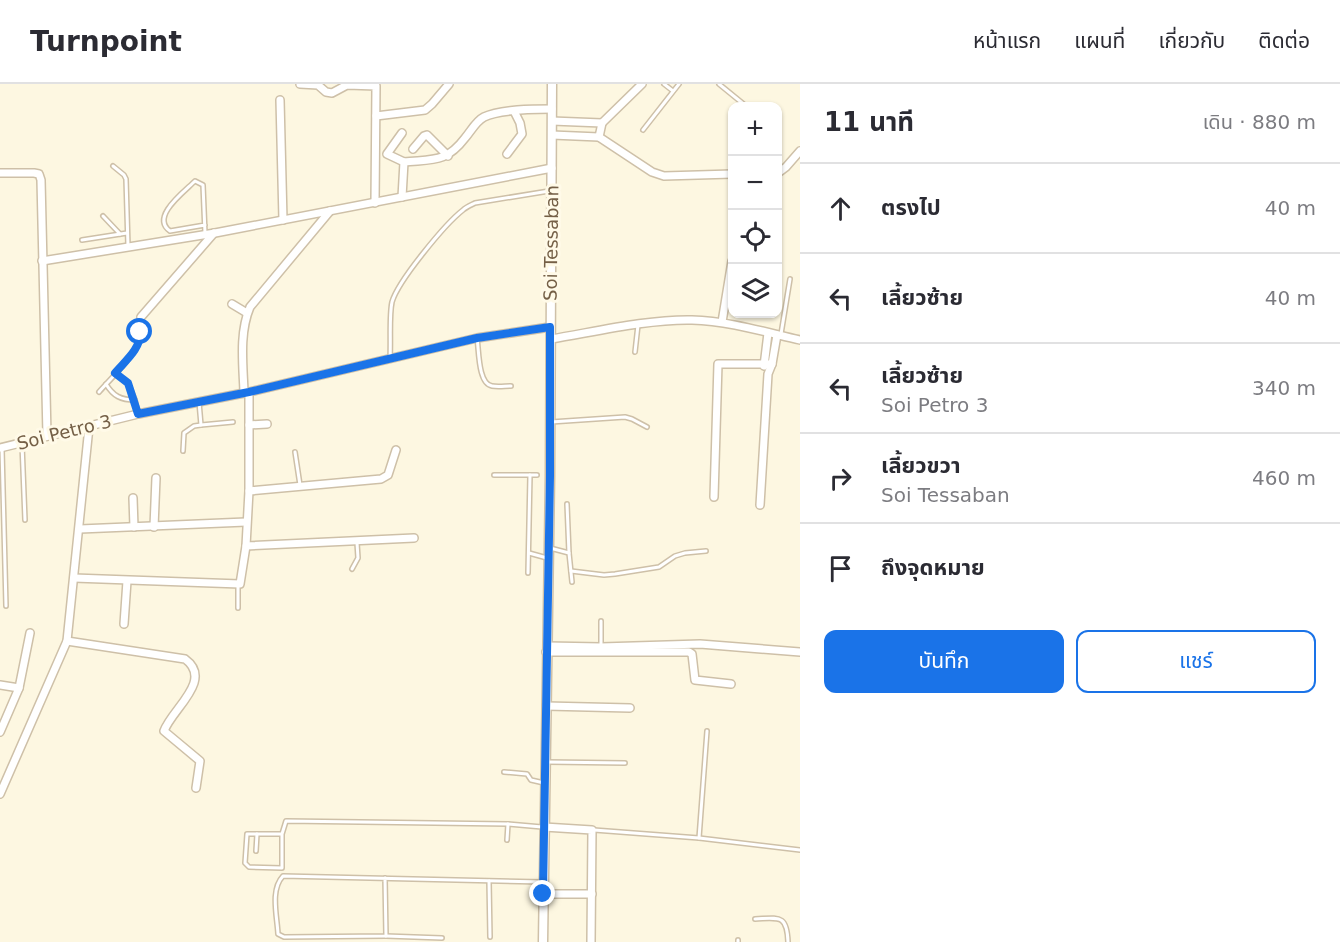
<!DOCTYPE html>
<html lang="th">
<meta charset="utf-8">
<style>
:root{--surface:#fff;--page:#f2f2f3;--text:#2b2b33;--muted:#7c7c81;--line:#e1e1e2;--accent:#1a73e8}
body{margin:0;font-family:"DejaVu Sans","Noto Sans Thai",sans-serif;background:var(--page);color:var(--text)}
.controls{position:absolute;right:18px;top:18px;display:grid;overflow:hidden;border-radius:12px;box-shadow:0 2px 4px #0004}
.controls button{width:54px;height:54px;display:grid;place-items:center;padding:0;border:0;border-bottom:2px solid var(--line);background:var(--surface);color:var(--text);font:30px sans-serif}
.stop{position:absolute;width:18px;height:18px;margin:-14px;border:4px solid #1a73e8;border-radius:50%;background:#fff}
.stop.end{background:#1a73e8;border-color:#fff;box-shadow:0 2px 6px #0008}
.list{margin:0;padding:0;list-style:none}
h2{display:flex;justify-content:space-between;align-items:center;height:78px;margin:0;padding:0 24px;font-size:26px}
h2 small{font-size:20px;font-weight:400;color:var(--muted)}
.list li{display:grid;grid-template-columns:39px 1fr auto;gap:18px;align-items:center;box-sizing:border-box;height:90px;padding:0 24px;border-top:2px solid var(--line)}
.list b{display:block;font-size:22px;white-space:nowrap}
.list p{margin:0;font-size:20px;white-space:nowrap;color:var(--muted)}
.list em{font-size:20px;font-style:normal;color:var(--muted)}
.actions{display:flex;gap:12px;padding:18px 24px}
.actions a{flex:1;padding:14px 0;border:2px solid var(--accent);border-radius:12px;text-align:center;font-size:21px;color:var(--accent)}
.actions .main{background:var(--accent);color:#fff}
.icon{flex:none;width:33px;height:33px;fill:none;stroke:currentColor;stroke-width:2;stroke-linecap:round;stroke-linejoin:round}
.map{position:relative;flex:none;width:800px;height:858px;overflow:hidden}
header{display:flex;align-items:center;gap:36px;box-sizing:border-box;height:84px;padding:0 30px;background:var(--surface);border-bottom:2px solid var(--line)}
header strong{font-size:28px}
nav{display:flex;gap:33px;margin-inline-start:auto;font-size:21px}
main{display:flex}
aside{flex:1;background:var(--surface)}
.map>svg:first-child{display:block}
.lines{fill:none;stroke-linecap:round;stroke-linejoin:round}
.service-casing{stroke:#cec0a8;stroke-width:6}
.minor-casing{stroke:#cec0a8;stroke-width:10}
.tertiary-casing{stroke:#cec0a8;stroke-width:11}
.service{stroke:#fff;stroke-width:3}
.minor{stroke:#fff;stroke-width:7}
.tertiary{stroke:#fff;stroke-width:8}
.route{stroke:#1a73e8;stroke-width:8}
.labels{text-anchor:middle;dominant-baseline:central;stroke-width:6;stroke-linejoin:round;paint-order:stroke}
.street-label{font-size:18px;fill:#756047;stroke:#fffae8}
</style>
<header>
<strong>Turnpoint</strong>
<nav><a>หน้าแรก</a><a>แผนที่</a><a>เกี่ยวกับ</a><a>ติดต่อ</a></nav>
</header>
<main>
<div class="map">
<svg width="800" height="858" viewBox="0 0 800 858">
<rect width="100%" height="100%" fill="#fdf7e1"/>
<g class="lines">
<g class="service-casing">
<g id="service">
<path d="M664,0L673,7"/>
<path d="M719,0L746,22"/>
<path d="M643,46L679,0"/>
<path d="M113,82L124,91L126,95L128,162"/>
<path d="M103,132L120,150"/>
<path d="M205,141L170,147C150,133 184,108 195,97L203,101L205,149"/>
<path d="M82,156L127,149"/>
<path d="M781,250L790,195"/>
<path d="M477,254C479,266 478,300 492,302C498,303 505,302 511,302"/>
<path d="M635,268L638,241"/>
<path d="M390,274C391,258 389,232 392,218C398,197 445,140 463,126C466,123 471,121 475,119L549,107"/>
<path d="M115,289L128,299L135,316"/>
<path d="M106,300C113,312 121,316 135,316L138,329"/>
<path d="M99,308C111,294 141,267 140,248"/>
<path d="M551,338L625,333L632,335L647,343"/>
<path d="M201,341L233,338"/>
<path d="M22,360L25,436"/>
<path d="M2,365L6,522"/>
<path d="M183,367L184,349L194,342L201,341L199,318"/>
<path d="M295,368L300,401"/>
<path d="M494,391H530"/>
<path d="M567,420L569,469"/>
<path d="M550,464L569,469L572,498"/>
<path d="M529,469L547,474"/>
<path d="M352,485L358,474L357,459"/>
<path d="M571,487L604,491L615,490L659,483L675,472L685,469L706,467"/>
<path d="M528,489L530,391H537"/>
<path d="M238,524V501"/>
<path d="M601,561V537"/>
<path d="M547,678L625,679"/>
<path d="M504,688L527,690L531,696L544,699"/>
<path d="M594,746L699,754L800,766"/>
<path d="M282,750H247L245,779L249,783L282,784V750L286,737L508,740L542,743"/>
<path d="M699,754L707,647"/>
<path d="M507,756L508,740"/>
<path d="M256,767L257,750"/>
<path d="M385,794L386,852L284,853L278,850C277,831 270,806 283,792L542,798"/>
<path d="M489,797L490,853"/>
<path d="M755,835C779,834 787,830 788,858"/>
<path d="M386,852L442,854"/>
<path d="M738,856V858"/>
</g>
</g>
<g class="minor-casing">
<g id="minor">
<path d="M300,0L318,1L326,8L332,9L347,1L376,2L375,119"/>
<path d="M280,16L283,136"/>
<path d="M376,32L425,26L432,20L449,0"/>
<path d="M552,37L602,39"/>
<path d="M552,51L599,53L652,88L664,92L732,90"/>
<path d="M599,53L602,39L642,0"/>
<path d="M413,65L424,52L427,51L448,72"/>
<path d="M507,70L522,50L520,39L514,27"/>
<path d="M404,78C433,75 446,79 465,54C471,47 476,37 484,33C500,25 534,25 552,25"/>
<path d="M0,89H34L39,90L41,96L47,351"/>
<path d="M778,89L786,83L800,67"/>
<path d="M402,113L404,78L387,70L402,49"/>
<path d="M42,177L215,149L552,84"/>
<path d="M232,220L247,229"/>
<path d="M141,233L214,149"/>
<path d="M722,238L732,177"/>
<path d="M551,255C594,248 648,235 692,236C728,237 765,248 800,256"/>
<path d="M764,282L768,249"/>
<path d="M244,308C243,280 239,249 250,223L330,127"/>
<path d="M249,341L267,340"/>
<path d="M0,364L138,330L249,308L477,254L550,243"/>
<path d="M249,407L381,395L388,391L396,366"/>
<path d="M714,413L718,280H772"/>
<path d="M133,414L134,443"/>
<path d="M760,421L768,290L772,280L777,251"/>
<path d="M154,443L156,394"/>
<path d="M80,445L246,438"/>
<path d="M246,462L414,454"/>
<path d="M74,494L240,500L246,462L249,407V308"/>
<path d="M124,540L127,497"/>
<path d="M67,557L185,575C214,596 172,625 164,647L200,677L196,704"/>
<path d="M547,562L601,563L700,560L800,568"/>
<path d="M546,568H689L692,570L695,596L731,600"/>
<path d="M0,601L19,604L30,549"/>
<path d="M546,622L630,624"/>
<path d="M0,648L19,604"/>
<path d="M0,710L67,557L89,343"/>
<path d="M544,743L592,746L591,858"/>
<path d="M543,810H592"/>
</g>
</g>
<g class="tertiary-casing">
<path id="tertiary" d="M543,858L550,392L552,0"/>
</g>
<use href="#service" class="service"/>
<use href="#minor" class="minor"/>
<use href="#tertiary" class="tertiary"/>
</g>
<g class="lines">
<path class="route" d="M140,248C141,265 125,277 115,289L128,299L138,330L249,308L477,254L550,243V392L543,810"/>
</g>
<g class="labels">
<g class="street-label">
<text transform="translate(551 159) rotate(-89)">Soi Tessaban</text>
<text transform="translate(64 348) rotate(-14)">Soi Petro 3</text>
</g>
</g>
</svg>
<div class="controls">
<button>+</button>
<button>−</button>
<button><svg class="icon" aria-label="locate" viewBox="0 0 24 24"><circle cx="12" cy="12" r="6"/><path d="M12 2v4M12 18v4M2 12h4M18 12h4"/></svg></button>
<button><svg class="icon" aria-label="layers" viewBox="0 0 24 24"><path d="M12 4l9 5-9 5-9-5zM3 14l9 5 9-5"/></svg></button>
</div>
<div class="stop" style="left:140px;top:248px"></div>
<div class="stop end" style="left:543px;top:810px"></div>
</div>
<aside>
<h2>11 นาที<small>เดิน · 880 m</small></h2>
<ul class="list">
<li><svg class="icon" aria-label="ahead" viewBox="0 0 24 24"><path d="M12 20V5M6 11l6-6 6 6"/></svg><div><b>ตรงไป</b></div><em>40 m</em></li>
<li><svg class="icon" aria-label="left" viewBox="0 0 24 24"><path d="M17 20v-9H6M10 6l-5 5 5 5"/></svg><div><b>เลี้ยวซ้าย</b></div><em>40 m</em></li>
<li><svg class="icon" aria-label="left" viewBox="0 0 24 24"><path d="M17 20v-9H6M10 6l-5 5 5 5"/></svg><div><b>เลี้ยวซ้าย</b><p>Soi Petro 3</p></div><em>340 m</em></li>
<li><svg class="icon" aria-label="right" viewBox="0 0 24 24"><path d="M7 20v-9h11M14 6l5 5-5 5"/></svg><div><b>เลี้ยวขวา</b><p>Soi Tessaban</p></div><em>460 m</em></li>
<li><svg class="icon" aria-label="arrive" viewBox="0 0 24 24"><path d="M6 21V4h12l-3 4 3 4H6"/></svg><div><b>ถึงจุดหมาย</b></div></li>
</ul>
<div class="actions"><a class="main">บันทึก</a><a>แชร์</a></div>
</aside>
</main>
